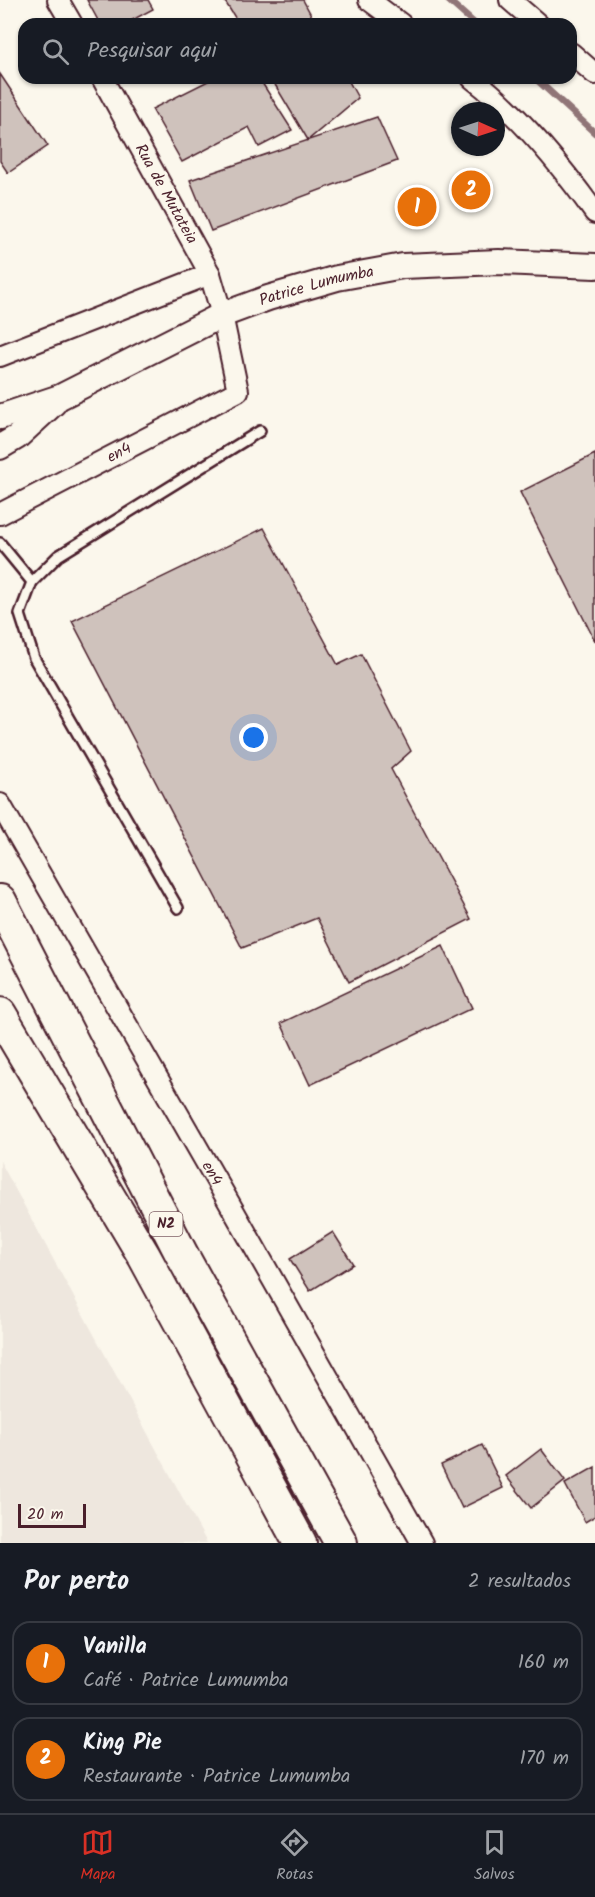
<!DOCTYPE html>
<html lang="pt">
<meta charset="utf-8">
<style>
:root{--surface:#171b24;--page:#20242c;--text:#f1f3f6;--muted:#9ea1a6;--line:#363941;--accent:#d93025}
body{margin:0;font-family:Kalam,sans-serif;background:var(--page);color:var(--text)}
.compass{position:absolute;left:451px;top:102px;width:54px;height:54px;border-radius:50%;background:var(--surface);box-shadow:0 2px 4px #0004;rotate:93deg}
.scale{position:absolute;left:18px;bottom:15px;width:68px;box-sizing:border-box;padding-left:6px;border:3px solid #4a1f2b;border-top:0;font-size:16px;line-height:21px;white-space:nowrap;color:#4a1f2b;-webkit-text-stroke:4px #fbf7ec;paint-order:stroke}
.you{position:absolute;left:254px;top:738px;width:21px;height:21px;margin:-15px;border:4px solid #fff;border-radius:50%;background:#1a73e8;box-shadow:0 0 0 9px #1a73e833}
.badge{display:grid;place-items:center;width:39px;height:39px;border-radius:50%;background:var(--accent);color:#fff;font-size:20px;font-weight:700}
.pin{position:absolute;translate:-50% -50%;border:3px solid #fff;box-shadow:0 2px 6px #0006}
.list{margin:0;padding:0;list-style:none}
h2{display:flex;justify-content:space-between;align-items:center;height:78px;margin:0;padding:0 24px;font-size:26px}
h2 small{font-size:20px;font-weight:400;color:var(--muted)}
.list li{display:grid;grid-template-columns:39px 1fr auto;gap:18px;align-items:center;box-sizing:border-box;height:84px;margin:0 12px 12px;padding:0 12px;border:2px solid var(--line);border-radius:18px}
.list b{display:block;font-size:22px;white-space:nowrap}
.list p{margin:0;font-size:20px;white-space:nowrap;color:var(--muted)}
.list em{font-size:20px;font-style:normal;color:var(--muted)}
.icon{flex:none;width:33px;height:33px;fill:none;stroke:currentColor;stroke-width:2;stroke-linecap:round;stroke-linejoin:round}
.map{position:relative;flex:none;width:595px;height:1543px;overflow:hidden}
.search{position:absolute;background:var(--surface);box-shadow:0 2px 4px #0004;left:18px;right:18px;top:18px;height:66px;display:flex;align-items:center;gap:15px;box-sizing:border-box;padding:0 21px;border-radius:18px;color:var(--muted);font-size:22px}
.sheet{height:270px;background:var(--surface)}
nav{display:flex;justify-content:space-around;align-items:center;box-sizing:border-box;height:84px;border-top:2px solid var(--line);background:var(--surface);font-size:16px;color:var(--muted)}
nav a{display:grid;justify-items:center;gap:3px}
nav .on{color:var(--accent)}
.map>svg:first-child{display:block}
.built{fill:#eee7de}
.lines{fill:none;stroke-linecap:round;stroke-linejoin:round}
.stream{stroke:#907477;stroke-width:7}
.building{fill:#cfc2bc;stroke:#4a1f2b;stroke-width:1.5}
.service-casing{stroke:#4a1f2b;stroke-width:14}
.minor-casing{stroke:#4a1f2b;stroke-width:24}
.tertiary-casing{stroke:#4a1f2b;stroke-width:28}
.trunk-casing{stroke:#4a1f2b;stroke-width:36}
.service{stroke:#fbf7ec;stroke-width:9}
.minor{stroke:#fbf7ec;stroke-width:20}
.tertiary{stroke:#fbf7ec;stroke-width:24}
.trunk{stroke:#fbf7ec;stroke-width:32}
.labels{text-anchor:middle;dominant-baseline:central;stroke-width:6;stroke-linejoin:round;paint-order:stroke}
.shield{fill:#fbf7ec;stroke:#7f6065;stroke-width:1.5}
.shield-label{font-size:15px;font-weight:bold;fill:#4a1f2b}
.street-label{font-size:16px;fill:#4a1f2b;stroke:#fbf7ec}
</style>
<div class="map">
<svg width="595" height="1543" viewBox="0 0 595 1543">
<rect width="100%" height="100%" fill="#fbf7ec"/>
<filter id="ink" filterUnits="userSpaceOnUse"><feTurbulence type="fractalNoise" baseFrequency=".0167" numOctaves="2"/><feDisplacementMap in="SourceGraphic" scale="12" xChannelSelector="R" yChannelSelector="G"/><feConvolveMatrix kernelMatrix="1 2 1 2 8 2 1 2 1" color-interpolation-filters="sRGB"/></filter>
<g filter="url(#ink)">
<path class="built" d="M0,1161L207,1543H0Z"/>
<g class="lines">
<g class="stream">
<path d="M448,0L475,24"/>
<path d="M535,78L595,133"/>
</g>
</g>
<g class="building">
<path d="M87,0H148L153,9L125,24H100Z"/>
<path d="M224,0H303L316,24H239Z"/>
<path d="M0,74L48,146L8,173L0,161Z"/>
<path d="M214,78H259L292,130L259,147L249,127L182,162L152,109Z"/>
<path d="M271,78H347L358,98L308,140Z"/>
<path d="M377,117L397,161L211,231L190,180Z"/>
<path d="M595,454V641L520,492Z"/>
<path d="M264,528L338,665L361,654L411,751L391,769L471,919L349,982L317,918L242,948L72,621Z"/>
<path d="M443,946L472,1008L310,1085L281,1023Z"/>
<path d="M333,1232L353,1264L310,1291L290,1259Z"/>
<path d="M482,1445L503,1488L462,1508L441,1465Z"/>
<path d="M541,1449L565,1481L531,1508L506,1476Z"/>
<path d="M595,1467V1516L585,1522L565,1484Z"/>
</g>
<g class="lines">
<g class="service-casing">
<g id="service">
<path d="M0,543L32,582"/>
<path d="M178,908L34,658L20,614L32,582L58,556L260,431"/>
</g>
</g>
<g class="minor-casing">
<g id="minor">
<path d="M58,0L72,24"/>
<path d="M369,0L401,24"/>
<path d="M510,0L538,24"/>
<path d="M571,53L595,74"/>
<path d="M472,78C520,115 560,164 595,213"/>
<path d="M0,356L210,274"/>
<path id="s1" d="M0,514L238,391L222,315L210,274L102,78"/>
<path id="s2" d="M0,804L223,1192L422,1543"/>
</g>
</g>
<g class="tertiary-casing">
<g id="tertiary">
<path id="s3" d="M0,417L60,397L222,315L268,298L337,278L403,266L499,262L595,266"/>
<path d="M0,447L17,437L54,403"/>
</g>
</g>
<g class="trunk-casing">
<g id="trunk">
<path d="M0,901L182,1255L341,1543"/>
<path d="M0,1014L144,1256L300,1543"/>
</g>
</g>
<use href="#service" class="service"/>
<use href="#minor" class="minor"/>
<use href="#tertiary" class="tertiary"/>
<use href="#trunk" class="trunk"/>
</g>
</g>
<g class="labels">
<rect class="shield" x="149.5" y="1212" width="33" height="24" rx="4.5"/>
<g class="shield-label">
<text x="166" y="1224">N2</text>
</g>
<g class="street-label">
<text transform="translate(166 194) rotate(61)">Rua de Mutateia</text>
<text stroke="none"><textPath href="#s3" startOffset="344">Patrice Lumumba</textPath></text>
<text stroke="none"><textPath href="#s1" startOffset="134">en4</textPath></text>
<text stroke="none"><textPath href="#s2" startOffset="426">en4</textPath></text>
</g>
</g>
</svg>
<svg class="compass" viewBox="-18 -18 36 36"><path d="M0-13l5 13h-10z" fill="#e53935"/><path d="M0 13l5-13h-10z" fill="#9ea1a6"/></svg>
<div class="scale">20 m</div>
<div class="you"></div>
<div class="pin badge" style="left:417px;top:207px;background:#e8710a">1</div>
<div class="pin badge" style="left:471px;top:190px;background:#e8710a">2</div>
<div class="search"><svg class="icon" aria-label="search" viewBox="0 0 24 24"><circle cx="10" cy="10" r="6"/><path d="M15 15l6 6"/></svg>Pesquisar aqui</div>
</div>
<section class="sheet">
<h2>Por perto<small>2 resultados</small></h2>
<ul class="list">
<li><span class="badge" style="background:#e8710a">1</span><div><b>Vanilla</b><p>Café · Patrice Lumumba</p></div><em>160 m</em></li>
<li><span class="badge" style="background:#e8710a">2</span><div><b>King Pie</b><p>Restaurante · Patrice Lumumba</p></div><em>170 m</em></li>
</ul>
</section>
<nav>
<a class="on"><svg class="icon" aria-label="map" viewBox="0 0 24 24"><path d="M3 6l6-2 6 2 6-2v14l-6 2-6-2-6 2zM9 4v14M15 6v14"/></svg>Mapa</a>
<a><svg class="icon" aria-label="directions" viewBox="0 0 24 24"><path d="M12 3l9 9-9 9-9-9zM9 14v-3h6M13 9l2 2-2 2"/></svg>Rotas</a>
<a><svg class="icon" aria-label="saved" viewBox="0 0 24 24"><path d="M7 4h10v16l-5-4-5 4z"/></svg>Salvos</a>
</nav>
